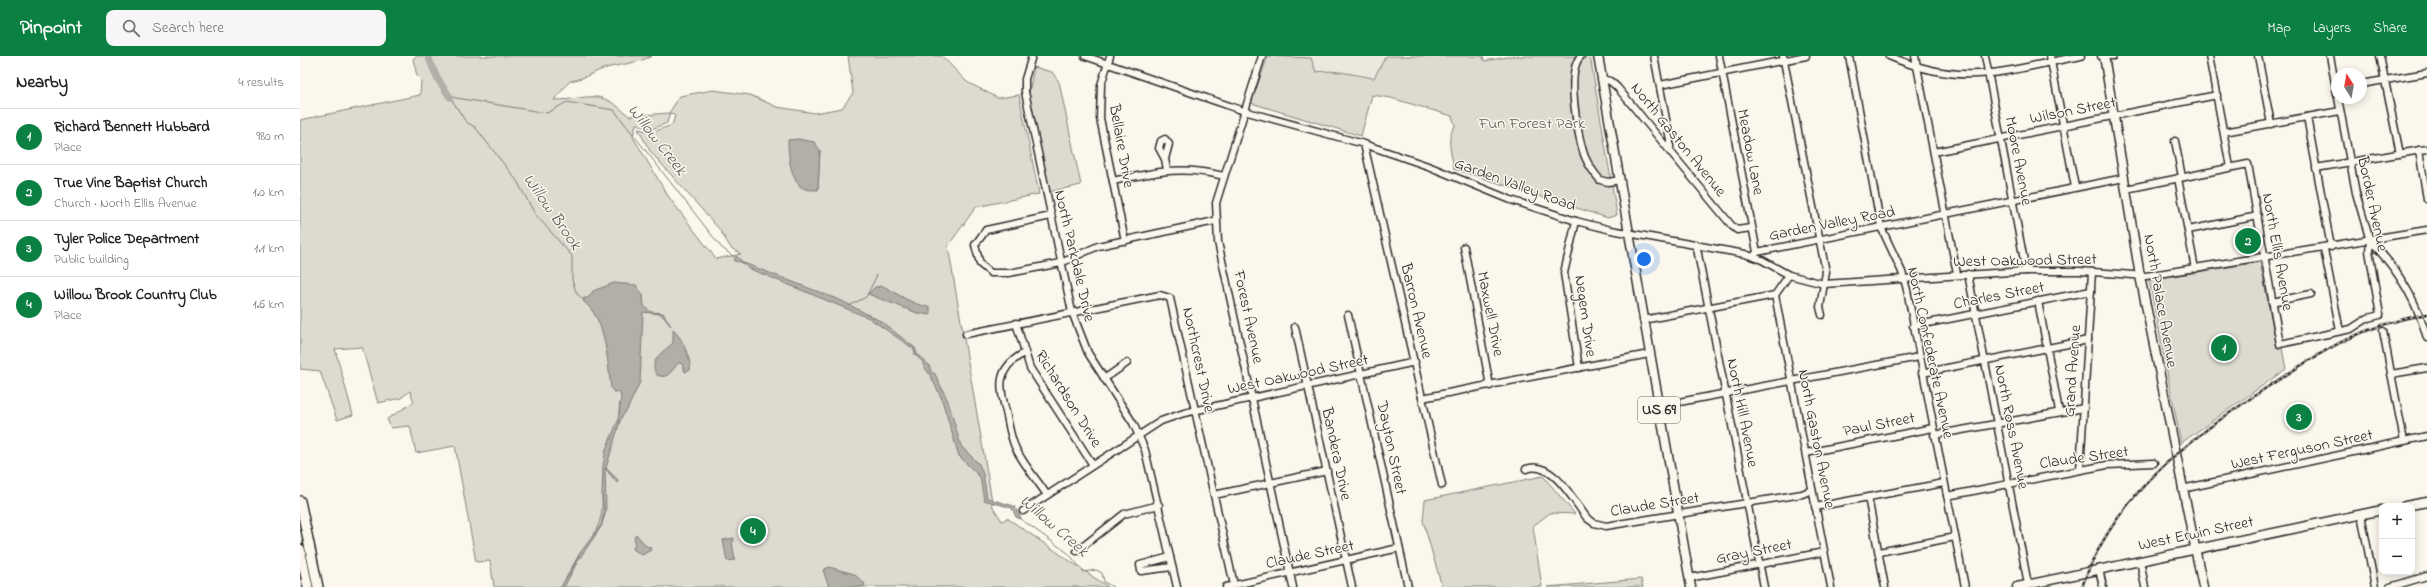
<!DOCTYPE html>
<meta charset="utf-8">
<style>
:root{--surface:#fff;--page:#f6f6f6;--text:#202124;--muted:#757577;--line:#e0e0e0;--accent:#0b8043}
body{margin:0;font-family:"Indie Flower",sans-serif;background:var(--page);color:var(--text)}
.controls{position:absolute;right:12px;bottom:12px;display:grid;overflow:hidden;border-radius:8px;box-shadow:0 2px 10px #0003}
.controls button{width:36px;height:36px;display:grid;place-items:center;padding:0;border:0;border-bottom:1px solid var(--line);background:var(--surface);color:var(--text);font:20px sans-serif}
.compass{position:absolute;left:2031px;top:12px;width:36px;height:36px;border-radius:50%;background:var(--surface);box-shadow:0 2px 10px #0003;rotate:349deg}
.you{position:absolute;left:1344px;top:203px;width:14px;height:14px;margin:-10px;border:3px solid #fff;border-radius:50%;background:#1a73e8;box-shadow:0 0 0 6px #1a73e833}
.badge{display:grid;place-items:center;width:26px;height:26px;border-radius:50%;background:var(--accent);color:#fff;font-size:13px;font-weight:700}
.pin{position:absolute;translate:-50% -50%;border:2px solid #fff;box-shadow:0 1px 4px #0006}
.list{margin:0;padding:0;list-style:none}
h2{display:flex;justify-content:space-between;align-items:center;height:52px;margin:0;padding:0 16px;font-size:17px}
h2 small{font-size:13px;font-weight:400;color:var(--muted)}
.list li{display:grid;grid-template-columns:26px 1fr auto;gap:12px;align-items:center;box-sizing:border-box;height:56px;padding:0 16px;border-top:1px solid var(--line)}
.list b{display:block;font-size:15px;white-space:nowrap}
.list p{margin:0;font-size:13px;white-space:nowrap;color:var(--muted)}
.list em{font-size:13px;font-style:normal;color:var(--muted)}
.icon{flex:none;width:22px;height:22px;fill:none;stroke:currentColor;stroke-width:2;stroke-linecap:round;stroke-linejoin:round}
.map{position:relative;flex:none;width:2127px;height:531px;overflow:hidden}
header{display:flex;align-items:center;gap:24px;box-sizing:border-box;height:56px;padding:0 20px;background:var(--accent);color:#fff}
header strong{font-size:19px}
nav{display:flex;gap:22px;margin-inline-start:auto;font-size:14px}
.search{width:280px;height:36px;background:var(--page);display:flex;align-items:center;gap:10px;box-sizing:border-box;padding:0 14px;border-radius:8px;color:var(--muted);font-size:15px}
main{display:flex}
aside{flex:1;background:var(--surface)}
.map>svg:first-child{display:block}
.built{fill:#ebe8de}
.green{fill:#dddad0;stroke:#84827e;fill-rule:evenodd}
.water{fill:#b1afa7;stroke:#7b7a75}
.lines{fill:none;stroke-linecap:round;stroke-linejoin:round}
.stream{stroke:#7b7a75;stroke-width:1}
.river{stroke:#b1afa7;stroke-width:7}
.minor-casing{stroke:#2b2b2b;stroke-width:9}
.major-casing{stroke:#2b2b2b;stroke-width:11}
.highway-casing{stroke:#2b2b2b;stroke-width:12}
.minor{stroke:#fbf7ec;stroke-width:6}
.major{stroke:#fbf7ec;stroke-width:8}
.highway{stroke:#fbf7ec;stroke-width:9}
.rail-casing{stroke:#2b2b2b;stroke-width:2.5}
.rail{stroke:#fbf7ec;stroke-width:1;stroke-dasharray:3;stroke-linecap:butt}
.labels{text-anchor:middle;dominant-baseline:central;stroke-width:3;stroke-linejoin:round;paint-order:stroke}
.shield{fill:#fbf7ec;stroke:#696865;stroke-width:1}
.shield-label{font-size:15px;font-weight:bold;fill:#2b2b2b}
.street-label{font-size:16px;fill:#2b2b2b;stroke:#fbf7ec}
.park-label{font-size:16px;fill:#585754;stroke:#fbf7ec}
.water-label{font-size:17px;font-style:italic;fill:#5a5956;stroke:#fbf7ec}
</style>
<header>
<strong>Pinpoint</strong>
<div class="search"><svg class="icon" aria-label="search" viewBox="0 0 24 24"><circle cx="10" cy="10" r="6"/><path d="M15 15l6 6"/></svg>Search here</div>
<nav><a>Map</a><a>Layers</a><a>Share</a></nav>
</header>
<main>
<aside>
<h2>Nearby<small>4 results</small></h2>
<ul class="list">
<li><span class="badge">1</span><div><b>Richard Bennett Hubbard</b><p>Place</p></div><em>980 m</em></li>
<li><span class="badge">2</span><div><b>True Vine Baptist Church</b><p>Church · North Ellis Avenue</p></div><em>1.0 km</em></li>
<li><span class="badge">3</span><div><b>Tyler Police Department</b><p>Public building</p></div><em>1.1 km</em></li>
<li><span class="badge">4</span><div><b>Willow Brook Country Club</b><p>Place</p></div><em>1.6 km</em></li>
</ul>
</aside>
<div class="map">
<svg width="2127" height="531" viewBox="0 0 2127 531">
<rect width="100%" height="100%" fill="#fbf7ec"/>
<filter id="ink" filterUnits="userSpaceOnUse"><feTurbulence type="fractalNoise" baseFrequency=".025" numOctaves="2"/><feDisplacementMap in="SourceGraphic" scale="8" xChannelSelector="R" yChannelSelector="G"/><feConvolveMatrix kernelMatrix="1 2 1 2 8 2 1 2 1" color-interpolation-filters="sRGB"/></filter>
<g filter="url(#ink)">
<path class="built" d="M995,0H1086L1075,22L1031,15L1016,16Z"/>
<g class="green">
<path d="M116,0H352C336,8 319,8 303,13C290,18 286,22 270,25L254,44C290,44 297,30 329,60L369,57L380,40L413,34L450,39L477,51L515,57L542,52L553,37L548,0H642L667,26L698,42L719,39L739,138L676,151L648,190L693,451L702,465L707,462L808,531H194L190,505L176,506L155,390L116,397L110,370L91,372L87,363L114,346L110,335L101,342L78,347L62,291L35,293L53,359L37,364L20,315L0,313V64L120,39L121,24L117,20L113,3ZM370,57L375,60L372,69L353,76L338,73L350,95L419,173L431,192L441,198L416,203L368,140L333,81L336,68L352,73L367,67ZM489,84L520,94L518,134L494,121Z"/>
<path d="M968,0L1011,2L1016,16C1035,13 1054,19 1074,22L1086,0H1183L1184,5L1213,0H1290L1317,159L1308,162L1154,113C1152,99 1145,81 1155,70L1152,60L1091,42L1072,39L1061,80L951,47Z"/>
<path d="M734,11L752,16L759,26L781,129L749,136L729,37Z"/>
<path d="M1960,206L1977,292H1982L1986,313L1881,387L1849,224Z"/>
<path d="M1243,420L1275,458L1250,457L1233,470L1242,531H1142L1123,465L1125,444Z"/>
<path d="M1341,523L1343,531H1247Z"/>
</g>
<g class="water">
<path d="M498,83L514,86L520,94L518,134C511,134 504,134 500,130C490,121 488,96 488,84Z"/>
<path d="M436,200L444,207L542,245L582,266L615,292L618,300H619L629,309L631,316L635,318L648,345L661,390L679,408L683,418L687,442L714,450L722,464L716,461L712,452L684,444L680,421L659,400L641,341L630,319L623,309V306L615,299L614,293L569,262L448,212L441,206L434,205Z"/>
<path d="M314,227L336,229L343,239L344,250L351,256L363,257L371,270L361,258L343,256L340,326L327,354L321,362L306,412L318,424L317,427L305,412L306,455L301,471L279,503L264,531H261L280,497L301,469L304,456L302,439L303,410L306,393L318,365L321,341L319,336H314L311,332C307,304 307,264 283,245L284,242H288L293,235Z"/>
<path d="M583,230C600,239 610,248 630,251V259L617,257L568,238L575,231Z"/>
<path d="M373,274C381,279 392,305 390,314L385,316L382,308L379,307C371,314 369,324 357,319C347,305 364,295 373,287Z"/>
<path d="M336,478L346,490L350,491L351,494L342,499L333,493L335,486L334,482Z"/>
<path d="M434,482V485L432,486L435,504L427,505L423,484Z"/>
<path d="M529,511L554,518L565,528L563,531H529L523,514Z"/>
</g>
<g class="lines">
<g class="stream">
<path d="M150,41L166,66L175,71L217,125L235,158L272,200V224L277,238L284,244"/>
<path d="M150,41L247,57L267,46L314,54L421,191L434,201"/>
<path d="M549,250L566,241L577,219"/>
<path d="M319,357L320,347"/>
<path d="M722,464L768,497L784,516L796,514L802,517L804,526L813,531"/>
<path d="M292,481C301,468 303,455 302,439"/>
<path d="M268,520L279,500"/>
</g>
<path class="river" d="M128,0L137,22L150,41"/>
<g class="minor-casing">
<g id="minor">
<path d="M732,0L725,23V36L772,256L788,297L833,367L845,394L877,531"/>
<path d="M785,0L944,55L1064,88L1128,110L1211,144L1276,165L1311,174L1445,198L1462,204L1489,219L1524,228L1726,215H1780L1846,220L2127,174"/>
<path d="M810,0L801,29L800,62L825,185"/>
<path d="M962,0L916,147L918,186L993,531"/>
<path d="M1281,0C1265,14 1278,83 1285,101C1289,110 1294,117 1300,124L1308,126L1320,124"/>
<path d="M1354,0L1370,84V96"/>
<path d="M1419,0L1457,196"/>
<path d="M1483,0L1526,216L1520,251L1522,259"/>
<path d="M1549,0L1581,171L1602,216L1607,234L1665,531"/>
<path d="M1589,0C1665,33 1705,14 1781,0"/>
<path d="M1615,0L1657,218"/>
<path d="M1685,0L1726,215"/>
<path d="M1750,0L1775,131"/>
<path d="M1801,0H1813"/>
<path d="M1909,0L1930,111"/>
<path d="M1958,0L1971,68"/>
<path d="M2030,0L2037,38"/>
<path d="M2080,0L2100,98"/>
<path d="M1302,23L1310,25L1317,31L1432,170L1437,174L1451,172"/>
<path d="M2061,28L2127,17"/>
<path d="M1360,29L1506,0"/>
<path d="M2007,61L2031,191"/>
<path d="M1924,76L2040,55"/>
<path d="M1875,85L1882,121"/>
<path d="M1064,88L1142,429"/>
<path d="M2119,94L2127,143"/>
<path d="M1634,96L1917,39"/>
<path d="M865,103L859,92L861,85L865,83L869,88L865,103L867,114"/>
<path d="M2016,112L2127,93"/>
<path d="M1878,122L1895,213"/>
<path d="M813,125C856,116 880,109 924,120"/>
<path d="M1826,133L1948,108L1980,288L2051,273L2068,262L2080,259L2069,195L2070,185L2056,137L2038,42"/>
<path d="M751,160L686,174L675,189L680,208L691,217H709L761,207L798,190L915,165"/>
<path d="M1276,165L1264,217L1279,312"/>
<path d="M1888,174L1958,160"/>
<path d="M2070,185C2097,212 2117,245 2127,282"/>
<path d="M1396,188L1464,531"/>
<path d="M1164,191L1190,330"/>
<path d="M2024,193L2040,275"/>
<path d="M1454,200L1457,196L1824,122"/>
<path d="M1668,218L1728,528"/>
<path d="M1475,239L1531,531"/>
<path d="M1738,245L1759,355"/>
<path d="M1972,246L2011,238"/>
<path d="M1048,259L1108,531"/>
<path d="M1343,264L1475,239L1489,219"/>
<path d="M716,267L730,312L793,409"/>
<path d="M1613,270L1791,235"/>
<path d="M995,271L1052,531"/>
<path d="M2083,275L2104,385"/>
<path d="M666,278L860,239L870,242L934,529"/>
<path d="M724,297C694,314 700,332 707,360C709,371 711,383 716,393C724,409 737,424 747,439"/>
<path d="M1622,317L1788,284"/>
<path d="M2091,318L2127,312"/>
<path d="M804,323L827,307"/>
<path d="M1122,342L1349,298"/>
<path d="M1358,350L1619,301"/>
<path d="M1634,379L1784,352"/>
<path d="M1506,397L1633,372"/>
<path d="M1226,413C1252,403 1273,444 1287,462L1294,467L1306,470L1502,438L1512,434"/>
<path d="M1780,414L1792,216"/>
<path d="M1882,433L2127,380"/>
<path d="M914,439L1027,415"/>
<path d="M1647,440L1807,409L1854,407"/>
<path d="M1568,441L1585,531"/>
<path d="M1515,451L1644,427"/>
<path d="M723,455L861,365L884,357L1115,306"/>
<path d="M2061,458L2075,531"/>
<path d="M777,495L824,458L859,449"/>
<path d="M1579,496L1655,481"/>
<path d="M870,501L840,509L841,515L872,511"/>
<path d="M1840,504L1845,531"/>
<path d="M1799,513L1803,531"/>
<path d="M1389,522L1524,496"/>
<path d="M926,531L1099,492"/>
<path d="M2090,531L2127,520"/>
</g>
</g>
<g class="major-casing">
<g id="major">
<path d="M1298,0L1391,531"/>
<path d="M1804,0L1840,220L1903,531"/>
<path d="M2105,450L2127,446"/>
<path d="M1717,531L2082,454"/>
</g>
</g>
<g class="highway-casing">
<g id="highway">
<path d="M0,445L18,531"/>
<path d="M0,493L8,531"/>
</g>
</g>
<use href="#minor" class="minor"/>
<use href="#major" class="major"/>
<use href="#highway" class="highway"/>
<g class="rail-casing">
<path id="rail" d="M1782,531C1814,439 1888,384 1966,332C2022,295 2059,270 2127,258"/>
</g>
<use href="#rail" class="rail"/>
</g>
</g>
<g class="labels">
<rect class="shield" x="1338" y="341" width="42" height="26" rx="3"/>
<g class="shield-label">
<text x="1359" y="354">US 69</text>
</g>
<g class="street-label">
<text transform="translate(1773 55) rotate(-11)">Wilson Street</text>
<text transform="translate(1378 84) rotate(51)">North Gaston Avenue</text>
<text transform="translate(821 90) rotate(80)">Bellaire Drive</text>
<text transform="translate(1450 96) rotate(79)">Meadow Lane</text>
<text transform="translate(1718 105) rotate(79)">Moore Avenue</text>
<text transform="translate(1215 129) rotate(20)">Garden Valley Road</text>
<text transform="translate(2072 148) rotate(78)">Border Avenue</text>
<text transform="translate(1532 168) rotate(-11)">Garden Valley Road</text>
<text transform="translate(1977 196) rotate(80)">North Ellis Avenue</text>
<text transform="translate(774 200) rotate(77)">North Parkdale Drive</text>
<text transform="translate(1725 205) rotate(-1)">West Oakwood Street</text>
<text transform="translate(1699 240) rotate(-11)">Charles Street</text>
<text transform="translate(1860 245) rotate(80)">North Palace Avenue</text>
<text transform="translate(1116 255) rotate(77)">Barron Avenue</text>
<text transform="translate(1190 258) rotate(79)">Maxwell Drive</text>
<text transform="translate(1285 260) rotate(82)">Negem Drive</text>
<text transform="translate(948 261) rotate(78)">Forest Avenue</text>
<text transform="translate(1630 297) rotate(78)">North Confederate Avenue</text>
<text transform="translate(898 304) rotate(78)">Northcrest Drive</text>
<text transform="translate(1773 315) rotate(-86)">Grand Avenue</text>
<text transform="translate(998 319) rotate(-12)">West Oakwood Street</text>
<text transform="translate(768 343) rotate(58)">Richardson Drive</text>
<text transform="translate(1442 357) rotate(79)">North Hill Avenue</text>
<text transform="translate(1579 369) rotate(-11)">Paul Street</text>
<text transform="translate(1711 371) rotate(79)">North Ross Avenue</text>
<text transform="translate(1516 383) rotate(79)">North Gaston Avenue</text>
<text transform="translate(1091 392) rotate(78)">Dayton Street</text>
<text transform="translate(2002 394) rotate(-12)">West Ferguson Street</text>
<text transform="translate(1036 398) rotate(78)">Bandera Drive</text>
<text transform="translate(1784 402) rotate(-8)">Claude Street</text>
<text transform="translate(1355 449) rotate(-9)">Claude Street</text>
<text transform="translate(1896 478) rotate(-12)">West Erwin Street</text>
<text transform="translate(1454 496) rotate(-11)">Gray Street</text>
<text transform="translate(1010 499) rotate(-12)">Claude Street</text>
</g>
<g class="park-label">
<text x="1232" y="68">Fun Forest Park</text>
</g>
<g class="water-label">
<text transform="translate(357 84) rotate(52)">Willow Creek</text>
<text transform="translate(252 156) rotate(55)">Willow Brook</text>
<text transform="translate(754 470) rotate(41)">Willow Creek</text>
</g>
</g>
</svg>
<div class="controls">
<button>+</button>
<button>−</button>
</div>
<svg class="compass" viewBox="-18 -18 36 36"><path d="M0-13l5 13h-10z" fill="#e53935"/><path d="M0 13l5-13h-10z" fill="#757577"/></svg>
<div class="you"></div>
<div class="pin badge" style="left:1924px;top:292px">1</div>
<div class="pin badge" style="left:1948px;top:185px">2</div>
<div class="pin badge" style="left:1999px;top:361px">3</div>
<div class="pin badge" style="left:453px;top:475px">4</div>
</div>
</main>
